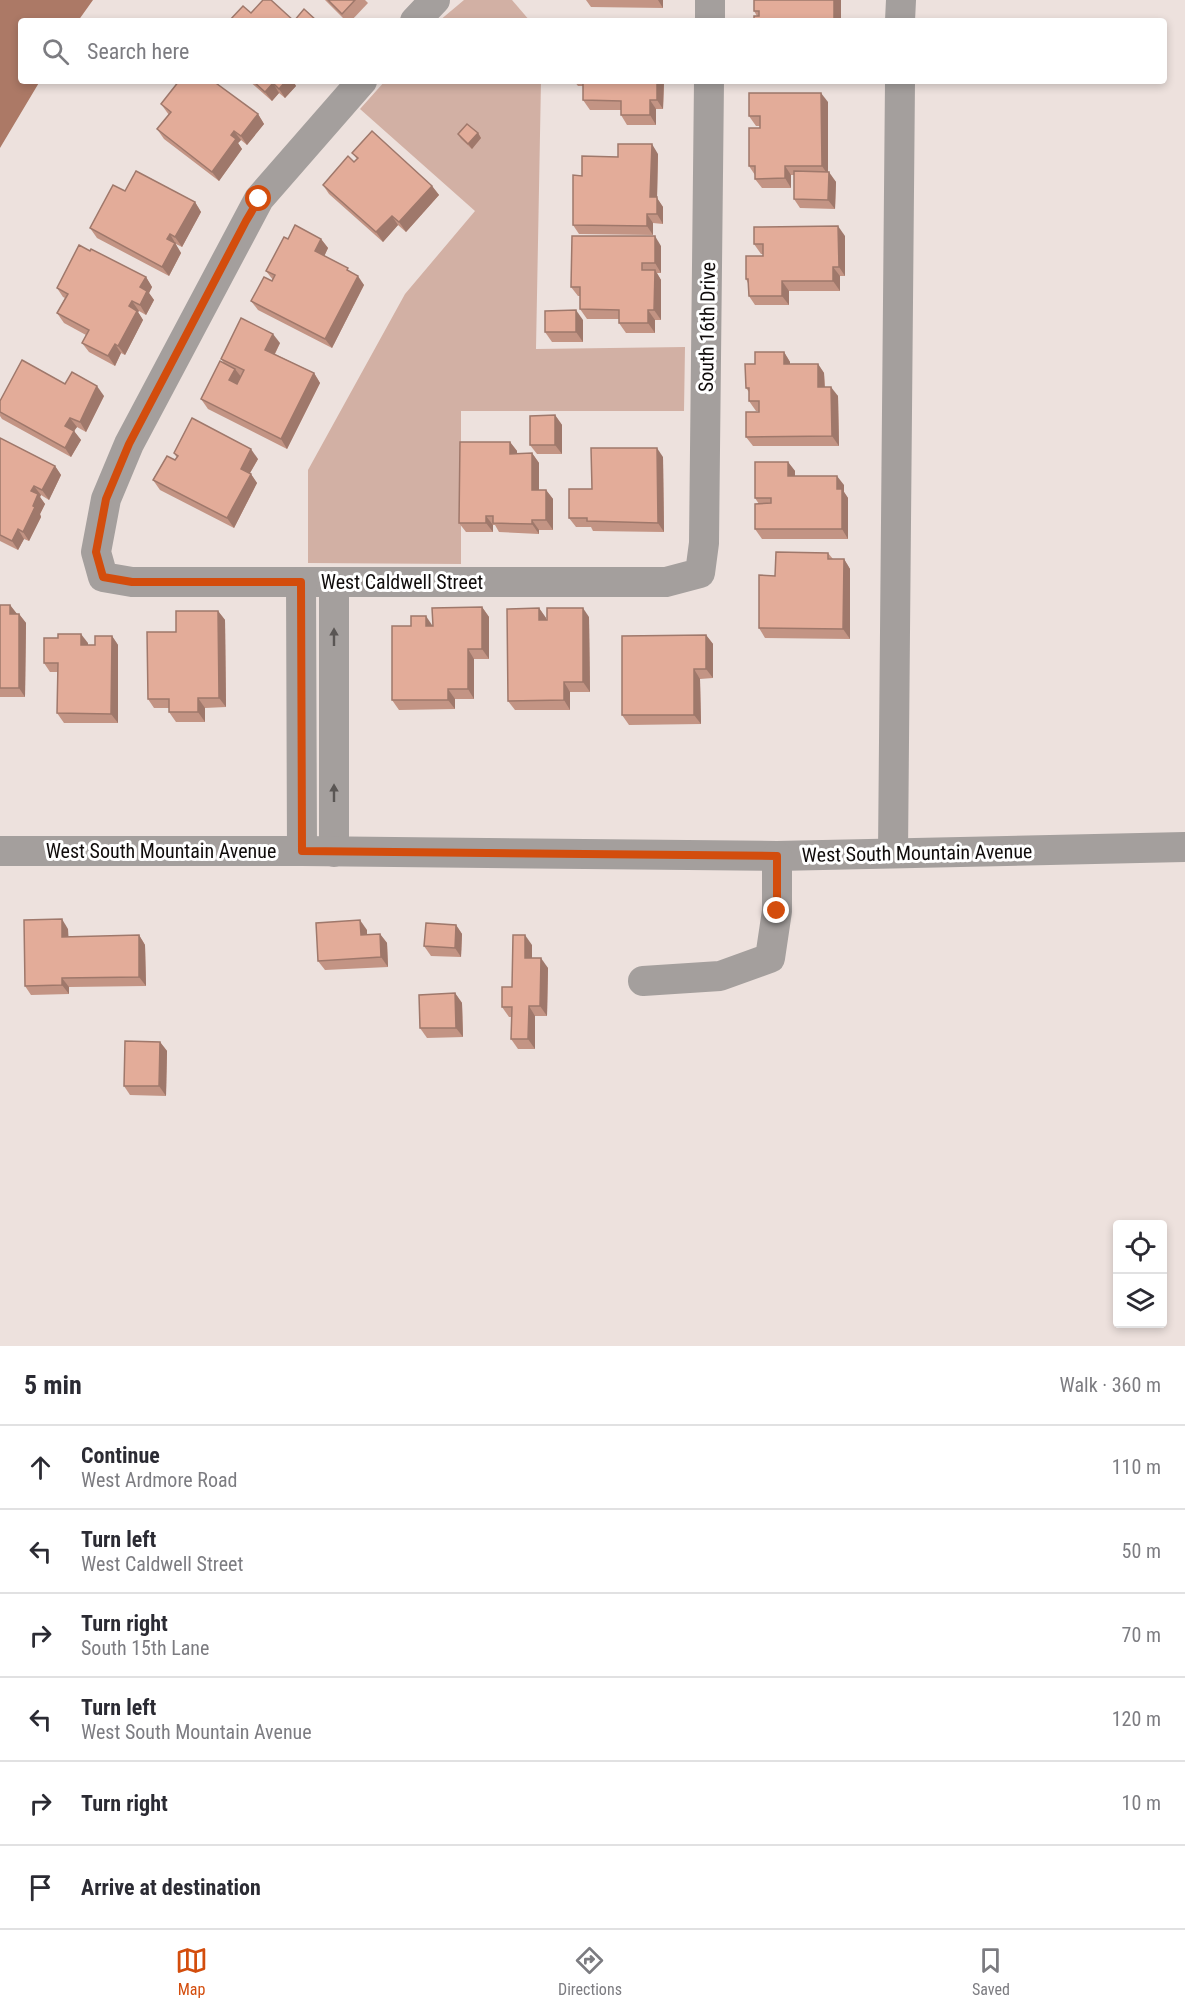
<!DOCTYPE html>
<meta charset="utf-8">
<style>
:root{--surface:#fff;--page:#f2f2f3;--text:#2b2b33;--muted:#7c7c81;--line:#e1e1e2;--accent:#d34d0d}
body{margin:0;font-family:"Roboto Condensed",sans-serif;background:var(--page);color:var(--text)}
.controls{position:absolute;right:18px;bottom:18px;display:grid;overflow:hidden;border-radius:6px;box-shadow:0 3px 9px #0003}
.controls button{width:54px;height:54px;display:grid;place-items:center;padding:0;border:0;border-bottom:2px solid var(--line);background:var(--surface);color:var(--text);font:30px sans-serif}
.stop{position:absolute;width:18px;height:18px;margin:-14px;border:4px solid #d34d0d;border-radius:50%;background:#fff}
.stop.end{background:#d34d0d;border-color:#fff;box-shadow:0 2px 6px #0008}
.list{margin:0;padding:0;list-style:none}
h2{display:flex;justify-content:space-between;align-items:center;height:78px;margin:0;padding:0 24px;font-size:26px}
h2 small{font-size:20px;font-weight:400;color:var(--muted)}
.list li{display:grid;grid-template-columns:39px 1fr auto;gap:18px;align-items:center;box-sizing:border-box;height:84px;padding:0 24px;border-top:2px solid var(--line)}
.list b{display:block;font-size:22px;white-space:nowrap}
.list p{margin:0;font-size:20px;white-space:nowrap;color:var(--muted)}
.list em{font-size:20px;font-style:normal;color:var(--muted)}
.icon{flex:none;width:33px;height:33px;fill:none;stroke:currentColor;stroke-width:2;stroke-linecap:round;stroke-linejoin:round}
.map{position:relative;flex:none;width:1185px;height:1346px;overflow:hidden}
.search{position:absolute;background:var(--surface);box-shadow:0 3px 9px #0003;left:18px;right:18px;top:18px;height:66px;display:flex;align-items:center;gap:15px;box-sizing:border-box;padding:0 21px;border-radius:6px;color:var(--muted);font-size:22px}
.sheet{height:582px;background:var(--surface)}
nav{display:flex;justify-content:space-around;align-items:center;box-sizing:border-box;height:84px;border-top:2px solid var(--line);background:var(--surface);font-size:16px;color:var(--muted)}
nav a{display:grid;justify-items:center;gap:3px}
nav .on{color:var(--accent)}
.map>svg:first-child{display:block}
.green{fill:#d2b0a4}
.water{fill:#ac7966}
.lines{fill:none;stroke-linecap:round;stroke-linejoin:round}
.minor{stroke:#a49f9d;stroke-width:30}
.wall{fill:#c39484}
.shaded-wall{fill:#9f786b}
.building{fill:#e3ac99;stroke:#9f786b;stroke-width:1.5}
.oneway{fill:#5a5654}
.route{stroke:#d34d0d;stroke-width:8}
.labels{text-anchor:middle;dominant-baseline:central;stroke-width:6;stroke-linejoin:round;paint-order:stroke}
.street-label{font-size:20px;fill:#100c0b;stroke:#fff}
</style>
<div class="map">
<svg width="1185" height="1346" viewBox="0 0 1185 1346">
<rect width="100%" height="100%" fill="#ede1dd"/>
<g class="green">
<path d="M464,0H512L530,21H439Z"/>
<path d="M385,81H541L536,349L685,347L684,411H461V564L308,563V470L405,294L475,211L360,109Z"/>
</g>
<path class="water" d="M0,0H93L78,21H21V81H40L0,148Z"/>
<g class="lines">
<g class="minor">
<path d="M415,21L435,0"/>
<path d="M710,21V0"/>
<path d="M900,21L901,0"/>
<path d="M362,81L259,199L129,444L106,499L96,552L103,577L132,582H666L700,573L704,543L709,81"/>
<path d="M301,582L302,851"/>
<path d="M334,582V852"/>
<path d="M0,851H302L777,856L1185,847"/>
<path d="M893,853L900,81"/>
<path d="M643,981L720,976L770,958L777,911V856"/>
</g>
</g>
<g class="wall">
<path d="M325,0H365L368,3L351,21H346Z"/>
<path d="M586,0H663V8L591,7Z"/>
<path d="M754,0H841V21L757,16L754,11Z"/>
<path d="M249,81H293L296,86L285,98L279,93L272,101Z"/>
<path d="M574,81H664L663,109H656V125H627L621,115V110H590L583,100V86H578Z"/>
<path d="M828,102V172L836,182L835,209L800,208L794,199V175H791V188H762L755,179V175L749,166L760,126H756L749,116Z"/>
<path d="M161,104L258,114L264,124L247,145L241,140L238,143L242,149L219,181L164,139L157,129L169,115Z"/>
<path d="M478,133L481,138L472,149L461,139L458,134Z"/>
<path d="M352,153L432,186L439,195L406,232L398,225L383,242L329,194L323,185L354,162L357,159Z"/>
<path d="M658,154L657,198L663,207V224L653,223V235L579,234L573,225L582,176L618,157Z"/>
<path d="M125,191L195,202L201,212L182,247L176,244V245L181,253L169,276L97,238L90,228Z"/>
<path d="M845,236V276H840V291H789V305H755L749,296L748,283L746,279L763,256V254H761L754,244Z"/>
<path d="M288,239H321L328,248L324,256L351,272L364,285L332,348L258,310L251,301L272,281L273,280L266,271Z"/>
<path d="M661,246V273H657L661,280V320H655V333H626L619,323V319H587L580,309V296H578L571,287Z"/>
<path d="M146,277L152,287L149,293L154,300L146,315L139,311L138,312L143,320L125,355L121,353L115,366L89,352L82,343L86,335L64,323L57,313L65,298L63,297L57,288Z"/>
<path d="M583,320V342H552L545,332Z"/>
<path d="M280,343L275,354L314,373L320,383L287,449L208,409L201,399L224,363L221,359Z"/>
<path d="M784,352L790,362V364H818L824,373L825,387L838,396L839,446H753L746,437L759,412V411H756L749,401V392L746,388L755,364Z"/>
<path d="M65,384L104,396L86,432L77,427L74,431L81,440L71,457L2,419L0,416V401Z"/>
<path d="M555,415L562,425V454H537L530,445Z"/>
<path d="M0,438L55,466L61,475L49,500L41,495L40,497L45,504L40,514L41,517L29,541L24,539L18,550L0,541Z"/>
<path d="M510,442L517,451V454L532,453L539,463V490H546L553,499V530H539V534L499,532L495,525H493V532H466L459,523Z"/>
<path d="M174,453L258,459L250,473L257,483L234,528L160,490L153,480L175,460L177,458Z"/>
<path d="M663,457L664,532L593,531L591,527H576L569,518L592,489Z"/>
<path d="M788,462L795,471V476L844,485V492L848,498V539H762L755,529L759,504L755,498Z"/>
<path d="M828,553L833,559H844L850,569V639L765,638L759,628L775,576Z"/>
<path d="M0,605H10L17,614H19L26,623L25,697H0Z"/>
<path d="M482,607L489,617V659H474V699H455V709L399,710L392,700L432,625Z"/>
<path d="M539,608L546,618V620L589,617L590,692H570V710H515L508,701Z"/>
<path d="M218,611L225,620L226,707L205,708V722H176L169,712V708H154L148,699L176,632Z"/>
<path d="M706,635L713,644V678L700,679L701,724L629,725L622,715Z"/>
<path d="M112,636L118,645V723H64L57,713L58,672H50L44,663L88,643V645H95Z"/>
<path d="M456,925L462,934L461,957L431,956L424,946Z"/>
<path d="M68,929V937L139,935L145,945L146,986L69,987V994L31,995L25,986Z"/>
<path d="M367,930V934H380L387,943L388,967L325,970L318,961Z"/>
<path d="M532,945V958L548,968L547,1016H535V1049H518L511,1039L512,1017H509L502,1007Z"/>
<path d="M455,993L462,1003L463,1037L427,1038L420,1028Z"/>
<path d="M160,1042L167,1051L166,1096L130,1095L124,1086Z"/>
</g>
<g class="shaded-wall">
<path d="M658,0H663V8Z"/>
<rect x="834" y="0" width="7" height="21"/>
<path d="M286,81H293L296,86L285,98L279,89Z"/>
<path d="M657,81H664L663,109L657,100Z"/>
<path d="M273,83L279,93L272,101L265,92Z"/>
<path d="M821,93L828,102V175L822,166Z"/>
<path d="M650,100L656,109V125L650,115Z"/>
<path d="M258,114L264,124L247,145L241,136Z"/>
<path d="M234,131L241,140L238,143L242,149L219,181L212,172L231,135Z"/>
<path d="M478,133L481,138L472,149L468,144Z"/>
<path d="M652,144L658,154L657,198L663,207V224L657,214L650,197Z"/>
<path d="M785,166L791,175V188L785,178Z"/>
<path d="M829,172L836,182L835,209L828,200Z"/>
<path d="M432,186L439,195L406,232L399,222Z"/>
<path d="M195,202L201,212L182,247L175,237Z"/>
<path d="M647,214L653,223V235L647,226Z"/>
<path d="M392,216L398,225L383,242L376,232Z"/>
<path d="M838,226L845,236V276L839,267Z"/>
<path d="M170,234L181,253L169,276L162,267L167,239Z"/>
<path d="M655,236L661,246V273L655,263Z"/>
<path d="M321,239L328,248L322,261L315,251Z"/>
<path d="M833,267L840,276V291L833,281Z"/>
<path d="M655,270L661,280V320L654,310Z"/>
<path d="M358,276L364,285L332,348L325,339Z"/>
<path d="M146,277L152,287L149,293L154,300L146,315L140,305V287Z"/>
<path d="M782,281L789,291V305L782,296Z"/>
<path d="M132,301L139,311L138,312L143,320L125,355L118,346L129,306Z"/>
<path d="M576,310L583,320V342L576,332Z"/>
<path d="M648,310L655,320V333L648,323Z"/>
<path d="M273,334L280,343L272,359L265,350Z"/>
<path d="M115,344L121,353L115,366L108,356Z"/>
<path d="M784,352L790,362V373L784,364Z"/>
<path d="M818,364L824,373L825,396L818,387Z"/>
<path d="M235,369L242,378L236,390L229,380Z"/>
<path d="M314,373L320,383L287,449L281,439Z"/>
<path d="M97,386L104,396L86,432L80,422Z"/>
<path d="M831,387L838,396L839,446L832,436Z"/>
<path d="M555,415L562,425V454L555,445Z"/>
<path d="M70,418L77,427L74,431L81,440L71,457L65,448V426Z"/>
<path d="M510,442L517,451V463L510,454Z"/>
<path d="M657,448L663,457L664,532L658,523Z"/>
<path d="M251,449L258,459L247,478L241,469Z"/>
<path d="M532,453L539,463V499L532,490Z"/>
<path d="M788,462L795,471V485L788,476Z"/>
<path d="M55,466L61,475L49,500L42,490Z"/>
<path d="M251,474L257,483L234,528L227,518Z"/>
<path d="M837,476L844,485V492L848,498V539L842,529L837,489Z"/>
<path d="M34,486L41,495L40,497L45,504L40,514L41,517L29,541L23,532L33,506L31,491Z"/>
<path d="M546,490L553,499V530L546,520Z"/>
<path d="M486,516L493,525V532L486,523Z"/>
<path d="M532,520L539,530V534L532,524Z"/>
<path d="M18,529L24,539L18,550L12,541Z"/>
<path d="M844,559L850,569V639L843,629Z"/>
<path d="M10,605L17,614H10Z"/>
<path d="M482,607L489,617V659L482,649Z"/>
<path d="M539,608L546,618V629L539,620Z"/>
<path d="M583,608L589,617L590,692L583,682Z"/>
<path d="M218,611L225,620L226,707L219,698Z"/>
<path d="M19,614L26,623L25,697L19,688Z"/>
<path d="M426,616L432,625L433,635L426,626Z"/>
<path d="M81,634L88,643V654L81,645Z"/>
<path d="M706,635L713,644V678L706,669Z"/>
<path d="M112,636L118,645V723L111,714Z"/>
<path d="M468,649L474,659V699L468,689Z"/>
<path d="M694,669L700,679L701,724L694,715Z"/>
<path d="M564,682L570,692V710L564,700Z"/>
<path d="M448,689L455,699V709L448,700Z"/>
<path d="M198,698L205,708V722L198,712Z"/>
<path d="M62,919L68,929L69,946L62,937Z"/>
<path d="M360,920L367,930V944L361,935Z"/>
<path d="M456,925L462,934L461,957L455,948Z"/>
<path d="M380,934L387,943L388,967L381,957Z"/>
<path d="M139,935L145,945L146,986L139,977Z"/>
<path d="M525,935L532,945V968L525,958Z"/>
<path d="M541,958L548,968L547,1016L540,1006Z"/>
<path d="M62,978L69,987V994L62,985Z"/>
<path d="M455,993L462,1003L463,1037L456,1028Z"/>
<path d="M529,1006L535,1016V1049L528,1039Z"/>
<path d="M160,1042L167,1051L166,1096L159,1086Z"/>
</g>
<g class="building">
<path d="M263,0H271L294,21L304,9L317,21H229L243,6L251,13Z"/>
<path d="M328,0H355L342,14Z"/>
<path d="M754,0H834V21H754V16H759V11H754Z"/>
<path d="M179,81H213L258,114L241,136L234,131L231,135L236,139L212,172L157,129L171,112L161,104Z"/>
<path d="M253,81H286L279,89L273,83L265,92Z"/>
<path d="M583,81H657V100H650V115H621V101L583,100Z"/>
<path d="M749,93H821L822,166H785V178L755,179V166H749V128H760V116H749Z"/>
<path d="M467,124L478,133L468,144L458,134Z"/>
<path d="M372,131L432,186L399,222L392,216L376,232L323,185L348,156L354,162L358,158L352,153Z"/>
<path d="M618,144H652L650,197H657V214H647V226L573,225V175L582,176V156L618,157Z"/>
<path d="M136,171L195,202L175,237L170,234L167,239L175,243L162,267L90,228L113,185L125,191Z"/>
<path d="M794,171L829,172L828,200L794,199Z"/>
<path d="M295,225L321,239L315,251L348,268L347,270L358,276L325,339L251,301L264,277L272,281L275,275L266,271L284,237L288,239Z"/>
<path d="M838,226L839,267H833V281H782V296H749L748,279H746V256H763V244H754V227Z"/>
<path d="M572,236H655V263H642V270H655L654,310H648V323H619V310L580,309V287H571Z"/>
<path d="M79,245L90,251L91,249L146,277L140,287L147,291L140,305L132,301L129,306L137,311L118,346L115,344L108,356L82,343L89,330L57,313L68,294L57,288Z"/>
<path d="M576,310V332H545V311Z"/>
<path d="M241,318L273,334L265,350L314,373L281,439L201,399L220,361L235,369L229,380L237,384L244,370L221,359Z"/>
<path d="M755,352H784V364H818V387H831L832,436L746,437V412H759V401H749V388H746L745,364H755Z"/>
<path d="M22,360L65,384L72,372L97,386L80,422L70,418L65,426L74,431L65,448L0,412V401Z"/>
<path d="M555,415V445H530V416Z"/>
<path d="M192,418L251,449L241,469L251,474L227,518L153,480L167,456L175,460L178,456L174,453Z"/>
<path d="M0,438L55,466L42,490L34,486L31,491L38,494L33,506L35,507L23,532L18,529L12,541L0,535Z"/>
<path d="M460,442H510V454L532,453V490H546V520H532V524L493,523V516H486V523H459Z"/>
<path d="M591,448H657L658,523L587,521V518H569V489H592Z"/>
<path d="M755,462H788V476H837V489H842V529H755V504L771,503V498H755Z"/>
<path d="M776,552L828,553V559H844L843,629L759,628V575L775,576Z"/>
<path d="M0,605H10V614H19V688H0Z"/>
<path d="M482,607V649H468V689H448V700H392V626H411V616H426V626H433L432,608Z"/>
<path d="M539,608V620H547V608H583V682H564V700L508,701L507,609Z"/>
<path d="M176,611H218L219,698H198V712H169V699H148L147,632H176Z"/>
<path d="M58,634H81V645H95V636H112L111,714L57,713L58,663H44V638H58Z"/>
<path d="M706,635V669H694V715H622V636Z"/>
<path d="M62,919V937L139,935V977L62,978V985L25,986L24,920Z"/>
<path d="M360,920L361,935L380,934L381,957L318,961L316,923Z"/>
<path d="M426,923L456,925L455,948L424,946Z"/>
<path d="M513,935H525V958H541L540,1006H529L528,1039H511L512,1007H502V987H512Z"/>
<path d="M455,993L456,1028H420L419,995Z"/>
<path d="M125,1041L160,1042L159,1086H124Z"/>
</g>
<defs><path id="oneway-solid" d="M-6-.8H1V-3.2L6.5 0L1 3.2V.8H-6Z" transform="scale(1.5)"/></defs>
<g class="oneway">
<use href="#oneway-solid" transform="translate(334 637) rotate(-90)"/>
<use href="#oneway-solid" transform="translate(334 793) rotate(-90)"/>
</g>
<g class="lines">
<path class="route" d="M259,199L246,221L129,444L106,499L96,552L103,577L132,582H301L302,851L777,856V911"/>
</g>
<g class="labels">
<g class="street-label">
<text transform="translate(707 327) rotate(-89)">South 16th Drive</text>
<text x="402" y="582">West Caldwell Street</text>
<text x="161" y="851">West South Mountain Avenue</text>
<text transform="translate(917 853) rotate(-1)">West South Mountain Avenue</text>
</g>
</g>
</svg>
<div class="controls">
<button><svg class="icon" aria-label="locate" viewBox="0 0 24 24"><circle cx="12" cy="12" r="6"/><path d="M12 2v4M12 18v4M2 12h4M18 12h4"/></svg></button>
<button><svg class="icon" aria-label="layers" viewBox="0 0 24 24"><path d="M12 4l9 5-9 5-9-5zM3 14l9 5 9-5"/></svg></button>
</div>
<div class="stop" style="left:259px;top:199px"></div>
<div class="stop end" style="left:777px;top:911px"></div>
<div class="search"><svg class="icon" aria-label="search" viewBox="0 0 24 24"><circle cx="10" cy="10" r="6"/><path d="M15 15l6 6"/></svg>Search here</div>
</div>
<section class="sheet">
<h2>5 min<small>Walk · 360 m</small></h2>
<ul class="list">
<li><svg class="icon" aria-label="ahead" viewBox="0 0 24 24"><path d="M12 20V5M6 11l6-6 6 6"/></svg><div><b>Continue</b><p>West Ardmore Road</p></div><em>110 m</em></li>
<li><svg class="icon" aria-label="left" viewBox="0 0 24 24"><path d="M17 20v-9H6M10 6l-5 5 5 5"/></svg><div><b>Turn left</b><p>West Caldwell Street</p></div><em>50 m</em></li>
<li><svg class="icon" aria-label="right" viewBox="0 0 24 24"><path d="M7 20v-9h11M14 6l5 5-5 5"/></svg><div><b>Turn right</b><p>South 15th Lane</p></div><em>70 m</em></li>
<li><svg class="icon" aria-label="left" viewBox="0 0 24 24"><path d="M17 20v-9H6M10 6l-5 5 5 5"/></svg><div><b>Turn left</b><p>West South Mountain Avenue</p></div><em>120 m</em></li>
<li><svg class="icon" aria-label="right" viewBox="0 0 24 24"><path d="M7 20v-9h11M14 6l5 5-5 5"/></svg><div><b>Turn right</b></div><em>10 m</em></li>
<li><svg class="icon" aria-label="arrive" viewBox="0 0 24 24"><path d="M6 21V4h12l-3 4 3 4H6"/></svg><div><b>Arrive at destination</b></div></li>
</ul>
</section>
<nav>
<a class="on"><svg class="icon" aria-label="map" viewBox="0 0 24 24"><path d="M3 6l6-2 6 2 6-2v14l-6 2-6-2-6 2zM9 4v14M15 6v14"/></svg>Map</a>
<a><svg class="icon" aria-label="directions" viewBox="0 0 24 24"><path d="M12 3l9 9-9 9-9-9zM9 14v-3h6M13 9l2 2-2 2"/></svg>Directions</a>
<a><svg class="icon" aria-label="saved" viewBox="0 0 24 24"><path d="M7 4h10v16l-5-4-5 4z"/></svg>Saved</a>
</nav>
